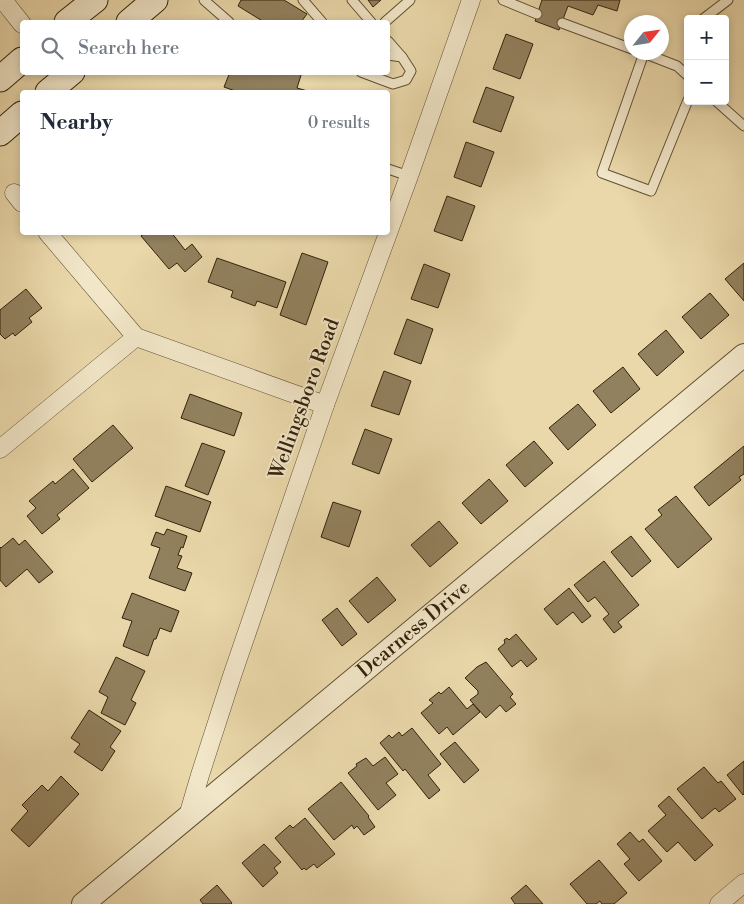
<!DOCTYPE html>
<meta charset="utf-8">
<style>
:root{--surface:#fff;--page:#f6f6f7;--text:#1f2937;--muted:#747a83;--line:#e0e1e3}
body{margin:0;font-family:"Libre Bodoni",serif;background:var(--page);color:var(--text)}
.controls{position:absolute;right:15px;top:15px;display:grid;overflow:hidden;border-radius:5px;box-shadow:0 2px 8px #0003}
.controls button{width:45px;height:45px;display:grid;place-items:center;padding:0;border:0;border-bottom:1px solid var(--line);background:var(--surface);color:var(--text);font:25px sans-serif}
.compass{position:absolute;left:624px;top:15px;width:45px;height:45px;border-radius:50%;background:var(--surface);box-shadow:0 2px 8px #0003;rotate:60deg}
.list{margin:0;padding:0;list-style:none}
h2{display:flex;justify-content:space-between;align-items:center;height:65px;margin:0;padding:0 20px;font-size:21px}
h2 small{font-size:16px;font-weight:400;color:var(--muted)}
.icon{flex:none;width:28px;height:28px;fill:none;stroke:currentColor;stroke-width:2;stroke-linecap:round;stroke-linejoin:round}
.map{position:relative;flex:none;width:744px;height:904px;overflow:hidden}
.search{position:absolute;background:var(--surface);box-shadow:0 2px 8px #0003;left:20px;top:20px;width:370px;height:55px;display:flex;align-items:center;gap:12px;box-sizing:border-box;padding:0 18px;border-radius:5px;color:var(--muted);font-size:19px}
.panel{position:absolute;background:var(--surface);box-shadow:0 2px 8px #0003;left:20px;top:90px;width:370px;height:145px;border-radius:5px}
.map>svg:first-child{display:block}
.building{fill:#92815e;stroke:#33220b}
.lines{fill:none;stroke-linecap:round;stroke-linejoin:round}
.service-casing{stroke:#615033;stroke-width:11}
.minor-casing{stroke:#615033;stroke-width:19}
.tertiary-casing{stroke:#615033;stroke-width:24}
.secondary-casing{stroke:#33220b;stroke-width:27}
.service{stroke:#f1e6c8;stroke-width:9}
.minor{stroke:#f1e6c8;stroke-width:18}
.tertiary{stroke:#f1e6c8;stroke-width:22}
.secondary{stroke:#f1e6c8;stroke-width:25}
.labels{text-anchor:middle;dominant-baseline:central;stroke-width:4;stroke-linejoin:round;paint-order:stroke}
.street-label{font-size:20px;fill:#33220b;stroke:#f1e6c8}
</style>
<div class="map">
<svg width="744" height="904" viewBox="0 0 744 904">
<rect width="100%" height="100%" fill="#ead8aa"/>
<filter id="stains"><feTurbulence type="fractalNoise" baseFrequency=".004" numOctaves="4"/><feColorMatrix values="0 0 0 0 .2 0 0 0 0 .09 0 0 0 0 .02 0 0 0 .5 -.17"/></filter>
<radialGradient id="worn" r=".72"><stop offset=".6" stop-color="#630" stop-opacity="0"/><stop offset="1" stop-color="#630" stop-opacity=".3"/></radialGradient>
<g class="building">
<path d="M241,0H284L307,14L301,22H264L238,6Z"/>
<path d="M368,0H381L373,7Z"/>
<path d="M542,0H620L617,11L598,5L593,15L568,6L559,30L535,21Z"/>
<path d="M506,34L533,44L520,79L493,69Z"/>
<path d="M230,72H302L297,88L311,92H238L224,87Z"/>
<path d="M486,87L514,97L501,132L473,122Z"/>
<path d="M466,142L494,152L481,187L454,177Z"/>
<path d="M447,196L475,206L462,241L434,231Z"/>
<path d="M146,232H171L185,250L192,244L202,257L185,272L177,263L169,269L141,236Z"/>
<path d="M302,253L328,262L306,325L280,315Z"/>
<path d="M217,258L286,282L277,308L257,301L255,306L231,297L233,291L208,282Z"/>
<path d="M744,263V301L725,279Z"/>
<path d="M424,264L450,274L438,308L411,299Z"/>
<path d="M26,289L42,308L29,318L32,322L15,336L13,333L5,339L0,334V310Z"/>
<path d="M710,293L729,315L701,339L682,317Z"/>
<path d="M407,319L433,329L421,364L394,354Z"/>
<path d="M666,330L684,352L657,376L638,354Z"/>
<path d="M623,367L640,389L611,413L593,391Z"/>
<path d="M384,371L411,381L399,415L371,406Z"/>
<path d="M190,394L242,413L234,436L181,418Z"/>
<path d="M578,404L596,425L568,450L549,428Z"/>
<path d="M113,425L133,448L92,482L73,459Z"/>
<path d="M365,429L392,439L379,474L352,464Z"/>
<path d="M534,441L553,463L525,487L506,465Z"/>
<path d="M202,443L225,451L208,495L185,486Z"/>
<path d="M744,446V474L739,477L741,480L709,506L694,487Z"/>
<path d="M73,469L89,488L57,515L60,519L42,534L27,516L36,508L29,501L53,481L55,484Z"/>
<path d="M489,479L508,501L481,524L462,503Z"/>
<path d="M166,486L211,502L200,532L155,516Z"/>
<path d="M676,496L712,539L678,568L645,529L662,515L658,510Z"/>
<path d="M333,502L361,511L349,547L321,537Z"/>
<path d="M439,521L458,543L430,567L411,545Z"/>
<path d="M167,529L187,536L183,548L181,547L178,555L182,556L177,568L192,573L185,591L149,578L160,548L151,545L156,532L164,535Z"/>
<path d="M631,536L651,561L632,577L611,552Z"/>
<path d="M13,538L19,545L25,540L53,572L39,583L27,569L6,587L0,580V547L1,548Z"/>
<path d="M604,561L639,605L618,622L622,627L614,633L603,619L609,614L595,597L588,602L574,585Z"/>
<path d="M377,577L396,600L368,623L349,601Z"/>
<path d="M569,588L591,616L582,623L573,612L557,625L544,609Z"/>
<path d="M132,593L179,611L171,632L160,628L156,639H154L148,656L123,646L132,621L122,618Z"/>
<path d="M337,608L357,634L342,646L322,620Z"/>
<path d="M516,634L537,659L527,667L521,660L512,667L498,649L505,643L504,640L507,638L509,640Z"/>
<path d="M116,657L145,671L131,700L136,703L125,725L101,713L108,697L99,692Z"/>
<path d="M486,662L513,694L510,697L516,704L506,712L500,705L486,718L470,700L478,694V691L465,678L477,667Z"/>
<path d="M449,687L467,709L473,704L480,712L453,735L447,727L439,734L421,713L433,703L429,700L439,692L441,694Z"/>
<path d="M89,710L121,731L110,747L115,751L102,771L74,752L80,744L71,738Z"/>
<path d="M412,728L441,764L428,775L440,790L429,799L405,769L403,771L380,743L389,735L392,738L399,732L402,736Z"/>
<path d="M455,742L479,770L464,783L440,754Z"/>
<path d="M385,757L398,774L386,783L396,795L378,810L348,773L357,766L356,764L366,758L373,766Z"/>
<path d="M744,761V794L743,795L727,775Z"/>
<path d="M704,767L718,783L721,781L736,799L719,812L715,808L702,819L677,789Z"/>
<path d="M61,776L79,794L29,847L11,830L28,811L22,805L42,785L48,791Z"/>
<path d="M341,782L369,816L368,817L375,827L364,835L357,826L354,829L352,825L334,840L308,809Z"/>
<path d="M669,796L713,845L695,861L678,842L667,852L648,831L666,815L658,806Z"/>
<path d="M305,818L335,854L317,868L314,864L306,870L304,868L302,870L275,838L290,825L293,828Z"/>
<path d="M630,832L639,842L643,839L662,861L639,881L624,864L630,859L617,844Z"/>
<path d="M264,844L281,862L274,868L278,873L263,887L242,863Z"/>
<path d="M599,860L627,893L614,904H602L600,901L596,904H587L570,884Z"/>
<path d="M217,885L232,903L231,904H203L200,900Z"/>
<path d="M526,885L543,904H515L511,898Z"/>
</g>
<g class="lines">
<g class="service-casing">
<g id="service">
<path d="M204,0L229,22"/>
<path d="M303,0L322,22"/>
<path d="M352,0L371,22"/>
<path d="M503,0L537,14"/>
<path d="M703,19L728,0"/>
<path d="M385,22L410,0"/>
<path d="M562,23L632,49"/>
<path d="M641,52L677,66L688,76"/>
<path d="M644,53L602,173L651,191L688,100"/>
<path d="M388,55L402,57"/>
<path d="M361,72L393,84L406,80L411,71L402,57L388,41"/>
<path d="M716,101L744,126"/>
<path d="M388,169L409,176"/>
</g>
</g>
<g class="minor-casing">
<g id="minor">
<path d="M3,0L22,24"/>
<path d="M14,193L22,203"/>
<path d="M47,232L136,337L325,405"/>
<path d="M0,449L136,337"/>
<path d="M188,816L200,775L232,676L325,405L409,176L471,0"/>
<path d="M719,904L744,883"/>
</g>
</g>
<g class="tertiary-casing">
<g id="tertiary">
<path id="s1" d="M83,904L744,355"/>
</g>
</g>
<g class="secondary-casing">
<g id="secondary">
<path d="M67,22L95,0"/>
<path d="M129,22L155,0"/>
<path d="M0,79L22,60"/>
<path d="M48,92L72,72"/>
<path d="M0,133L22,114"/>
</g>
</g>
<use href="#service" class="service"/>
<use href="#minor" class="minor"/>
<use href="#tertiary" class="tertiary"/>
<use href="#secondary" class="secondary"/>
</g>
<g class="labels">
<g class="street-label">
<text transform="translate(305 399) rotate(-70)">Wellingsboro Road</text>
<text stroke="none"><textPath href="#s1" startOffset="430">Dearness Drive</textPath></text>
</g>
</g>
<rect width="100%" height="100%" filter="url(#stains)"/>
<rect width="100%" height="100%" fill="url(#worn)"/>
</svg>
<div class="controls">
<button>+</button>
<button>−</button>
</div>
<svg class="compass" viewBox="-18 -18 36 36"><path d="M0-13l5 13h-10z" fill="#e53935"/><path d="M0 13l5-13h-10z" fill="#747a83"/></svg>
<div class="search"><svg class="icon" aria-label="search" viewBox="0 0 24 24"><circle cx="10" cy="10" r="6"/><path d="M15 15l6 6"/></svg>Search here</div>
<section class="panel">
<h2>Nearby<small>0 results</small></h2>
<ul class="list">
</ul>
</section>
</div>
